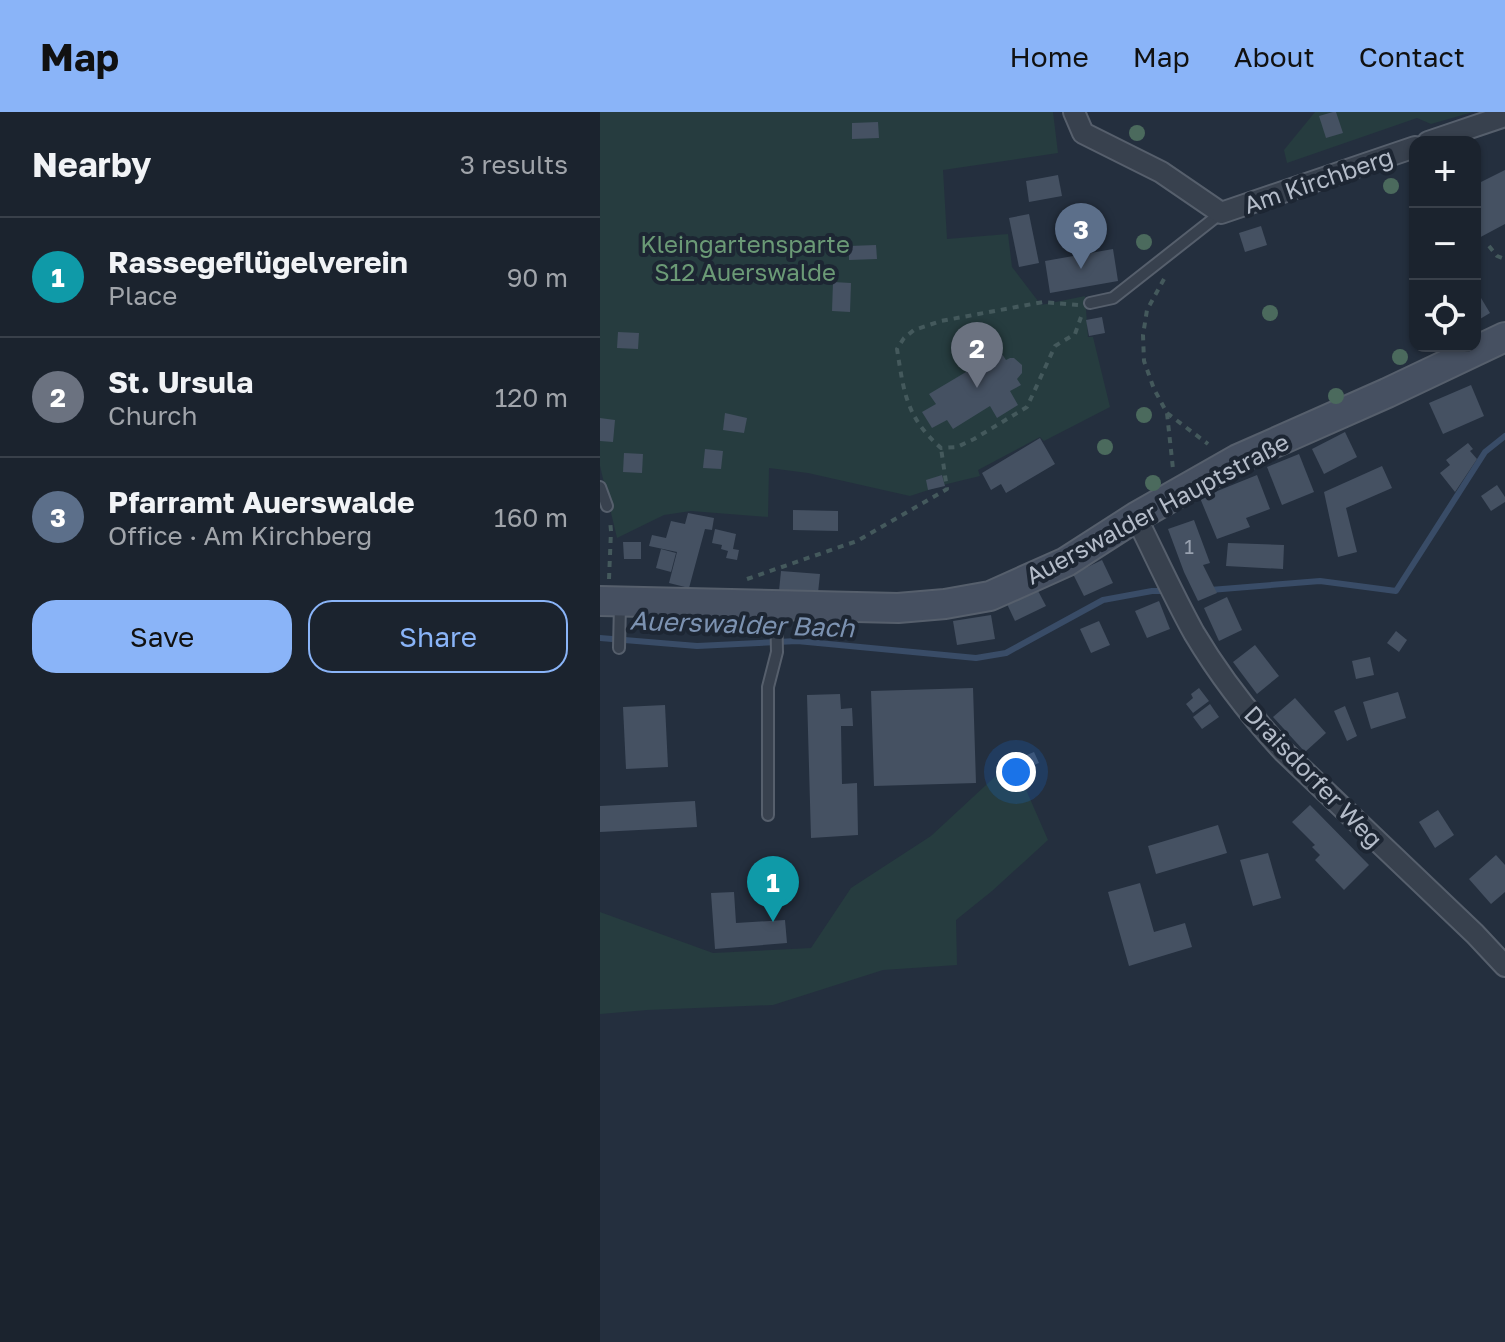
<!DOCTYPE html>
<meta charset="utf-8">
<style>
:root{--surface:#1b232e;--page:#282f3a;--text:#f1f3f6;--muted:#a0a4aa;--line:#39404a;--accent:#8ab4f8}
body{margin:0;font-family:"Golos Text",sans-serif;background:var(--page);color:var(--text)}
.controls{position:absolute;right:24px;top:24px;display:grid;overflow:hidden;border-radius:16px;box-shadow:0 2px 6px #0004}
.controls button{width:72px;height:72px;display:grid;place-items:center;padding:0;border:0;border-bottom:2px solid var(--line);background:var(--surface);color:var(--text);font:40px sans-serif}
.you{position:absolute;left:416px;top:660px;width:28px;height:28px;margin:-20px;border:6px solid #fff;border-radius:50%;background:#1a73e8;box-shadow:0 0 0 12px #1a73e833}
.badge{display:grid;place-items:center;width:52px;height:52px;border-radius:50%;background:var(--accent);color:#fff;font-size:26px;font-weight:700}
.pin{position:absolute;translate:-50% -66px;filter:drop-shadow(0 2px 4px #0008)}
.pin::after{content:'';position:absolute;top:42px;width:28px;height:24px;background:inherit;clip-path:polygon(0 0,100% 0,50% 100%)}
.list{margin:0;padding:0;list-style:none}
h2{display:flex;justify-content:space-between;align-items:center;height:104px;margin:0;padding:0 32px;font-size:34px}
h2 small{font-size:26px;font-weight:400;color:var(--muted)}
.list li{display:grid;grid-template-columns:52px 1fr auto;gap:24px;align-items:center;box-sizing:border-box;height:120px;padding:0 32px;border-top:2px solid var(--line)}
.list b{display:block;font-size:30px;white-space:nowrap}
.list p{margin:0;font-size:26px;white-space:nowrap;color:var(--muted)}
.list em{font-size:26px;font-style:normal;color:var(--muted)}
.actions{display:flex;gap:16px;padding:24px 32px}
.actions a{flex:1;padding:18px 0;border:2px solid var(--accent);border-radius:24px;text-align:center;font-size:28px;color:var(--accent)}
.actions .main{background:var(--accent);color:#111}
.icon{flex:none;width:44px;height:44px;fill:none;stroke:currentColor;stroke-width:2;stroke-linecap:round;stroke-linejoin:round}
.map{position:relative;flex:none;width:905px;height:1230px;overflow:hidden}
header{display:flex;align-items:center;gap:48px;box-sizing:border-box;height:112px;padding:0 40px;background:var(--accent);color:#111}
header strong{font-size:38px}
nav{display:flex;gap:44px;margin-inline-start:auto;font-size:28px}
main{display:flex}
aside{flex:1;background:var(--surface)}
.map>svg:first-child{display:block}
.green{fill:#263c3f}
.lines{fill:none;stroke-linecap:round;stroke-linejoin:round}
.stream{stroke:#394c67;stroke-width:6}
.building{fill:#455162}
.service-casing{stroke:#565f6c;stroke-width:14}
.minor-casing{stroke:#565f6c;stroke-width:24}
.secondary-casing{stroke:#565f6c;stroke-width:32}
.path{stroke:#44595c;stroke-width:4;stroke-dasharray:6 6;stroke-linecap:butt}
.service{stroke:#38414e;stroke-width:10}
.minor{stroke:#38414e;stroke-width:20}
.secondary{stroke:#465061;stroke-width:28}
.tree{fill:#4b6a5d}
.labels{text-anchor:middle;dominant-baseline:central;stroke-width:8;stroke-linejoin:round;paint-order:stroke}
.number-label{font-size:20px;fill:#98a1af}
.street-label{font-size:24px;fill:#b4bcc9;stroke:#1d2633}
.park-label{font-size:24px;fill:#6b9a76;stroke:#1d2633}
.water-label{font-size:26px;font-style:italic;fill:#7c92b1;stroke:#1d2633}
</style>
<header>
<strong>Map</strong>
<nav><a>Home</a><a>Map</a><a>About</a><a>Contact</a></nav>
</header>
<main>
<aside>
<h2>Nearby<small>3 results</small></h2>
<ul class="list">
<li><span class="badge" style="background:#0f9aa8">1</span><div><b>Rassegeflügelverein</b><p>Place</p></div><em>90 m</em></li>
<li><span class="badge" style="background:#6b7280">2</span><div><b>St. Ursula</b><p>Church</p></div><em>120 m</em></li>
<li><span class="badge" style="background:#5c6f8a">3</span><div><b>Pfarramt Auerswalde</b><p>Office · Am Kirchberg</p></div><em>160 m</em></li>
</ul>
<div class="actions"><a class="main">Save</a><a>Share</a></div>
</aside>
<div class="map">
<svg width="905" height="1230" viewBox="0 0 905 1230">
<rect width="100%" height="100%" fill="#242f3e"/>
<g class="green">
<path d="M0,0H453L458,41L343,58L347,127L408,122L412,155L441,193L485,184L488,225H493L510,295L444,329L440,325L378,358L380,364L347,372L310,384L208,361L169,356L168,405L91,399L64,403L17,426L0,354Z"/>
<path d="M715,0H873L831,12L817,6L687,51L684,38Z"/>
<path d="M413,648L448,728L392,779L356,808L357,853L283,858L173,893L47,898L0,902V800L113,841L211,836L251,776L331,724Z"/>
</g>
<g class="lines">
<g class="stream">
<path d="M610,478L720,469L796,479L885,340L905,324"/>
<path d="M0,526L97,534L197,529L376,546L406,541L503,488L552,479H567"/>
</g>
</g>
<g class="building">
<path d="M733,0H736L743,21L726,26L719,4Z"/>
<path d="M278,10L279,26L252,27V11Z"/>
<path d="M905,58V112L875,128V73Z"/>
<path d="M458,63L462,84L429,90L426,69Z"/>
<path d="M429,102L439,151L419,155L409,106Z"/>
<path d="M661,114L667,133L645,140L639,121Z"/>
<path d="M276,133L277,147L249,148V134Z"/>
<path d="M513,137L518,169L450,181L445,149Z"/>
<path d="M233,170L251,171L250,200L232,199Z"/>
<path d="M875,176L890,201L875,210Z"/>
<path d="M502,205L505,221L489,224L486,208Z"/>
<path d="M18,220L39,221L38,237L17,236Z"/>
<path d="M383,236L391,249L402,242L406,248L410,246H414L422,253V261L417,267L421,273L410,279L418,293L397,306L390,294L353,317L347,308L332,316L322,300L336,292L329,282L371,257L365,247Z"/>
<path d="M871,273L884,304L843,322L829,291Z"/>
<path d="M125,301L147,306L144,321L123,318Z"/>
<path d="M0,306L15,308L13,330L0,329Z"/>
<path d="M745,320L757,345L724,362L712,337Z"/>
<path d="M440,326L455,352L406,381L401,372L391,378L382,361Z"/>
<path d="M868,331L873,337L870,339L877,347L855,380L840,361L850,353L846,348Z"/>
<path d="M105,337L123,339L121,357L103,356Z"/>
<path d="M24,341L43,342L42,361L23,360Z"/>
<path d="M699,342L714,380L682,393L667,355Z"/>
<path d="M782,354L792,376L746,396L757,440L738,445L724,380Z"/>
<path d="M342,363L345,374L328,378L326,368Z"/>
<path d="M657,363L670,397L646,406L650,415L617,427L600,386Z"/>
<path d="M897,373L905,385V390L891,399L881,384Z"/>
<path d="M193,398L238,399V419L193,418Z"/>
<path d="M88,401L114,406L112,418L105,417L89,476L69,471L77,440L49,434L52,423L66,426L71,409L85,412Z"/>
<path d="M594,408L610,451L603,453L617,481L598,489L584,460L568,417Z"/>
<path d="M115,417L136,422L133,437L139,438L137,448L126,446L128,439L121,437L122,433L112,431Z"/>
<path d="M23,430H41V447H24Z"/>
<path d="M628,431L684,433L683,457L626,454Z"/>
<path d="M61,437L76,441L71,460L56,456Z"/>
<path d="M502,448L513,471L484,484L473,462Z"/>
<path d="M181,459L220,462L218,481L179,479Z"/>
<path d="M437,477L446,494L415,509L407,492Z"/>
<path d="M627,485L642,518L619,529L604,496Z"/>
<path d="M559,489L570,517L547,526L535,499Z"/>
<path d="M391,503L395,527L357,533L353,509Z"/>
<path d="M499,509L510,533L491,541L480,517Z"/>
<path d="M796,519L807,528L799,540L787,531Z"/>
<path d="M655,533L679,564L657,582L633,550Z"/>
<path d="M770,545L774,563L756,567L752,549Z"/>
<path d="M373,576L376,671L274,674L271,579Z"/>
<path d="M599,576L609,589L593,601L586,592L593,586L591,582Z"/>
<path d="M798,580L806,606L771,617L763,590Z"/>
<path d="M240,582L241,597L252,596L253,614H241L242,672L257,671L258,723L211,726L207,583Z"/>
<path d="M695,586L726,621L705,640L673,605Z"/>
<path d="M610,592L619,605L602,617L593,605Z"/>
<path d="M65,593L68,655L26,657L23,595Z"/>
<path d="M745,594L757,624L747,629L734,599Z"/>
<path d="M434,640L439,651L419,659L415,648Z"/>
<path d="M95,689L97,715L0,720V694Z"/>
<path d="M710,693L769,753L744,778L715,748L720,743L712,735L715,733L692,710Z"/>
<path d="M838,698L854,723L835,736L819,710Z"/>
<path d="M618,713L627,741L556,762L548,734Z"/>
<path d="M668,741L681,786L653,794L640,748Z"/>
<path d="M896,743L905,753V780L891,792L869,767Z"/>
<path d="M540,771L554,820L585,811L592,835L529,854L508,780Z"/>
<path d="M134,780L136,811L185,808L187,831L115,837L111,781Z"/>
</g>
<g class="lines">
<g class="service-casing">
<g id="service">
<path d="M490,191L513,186L621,101"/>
<path d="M0,375L7,394"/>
<path d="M19,536L20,492"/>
<path d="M168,703V575L177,540L176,494"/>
</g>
</g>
<g class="minor-casing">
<g id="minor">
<path d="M474,0L483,21L561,60L621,101L815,35"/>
<path d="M828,30L905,4"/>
<path d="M536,405C555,443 573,483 594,521C619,563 650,603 683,639L875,822L905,854"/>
</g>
</g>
<g class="secondary-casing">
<path id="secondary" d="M0,489L298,496L345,492L390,484L466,450L536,405L638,347L787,281L905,225"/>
</g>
<g class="path">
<path d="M889,134L897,144L905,147"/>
<path d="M564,167L547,198L543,223L544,249L554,277L567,301L573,357"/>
<path d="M478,193L443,190L341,209L314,218L304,226L297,237C304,281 306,305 341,336L357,335L374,327L427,295L455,234L475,222L481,205"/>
<path d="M567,301L608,332"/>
<path d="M9,467L11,419L10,408"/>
<path d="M147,467L257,429L347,377L341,336"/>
</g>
<use href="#service" class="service"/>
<use href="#minor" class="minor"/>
<use href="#secondary" class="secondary"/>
</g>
<g class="tree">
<circle cx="537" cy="21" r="8"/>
<circle cx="791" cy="74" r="8"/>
<circle cx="544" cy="130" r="8"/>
<circle cx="670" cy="201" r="8"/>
<circle cx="800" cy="245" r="8"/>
<circle cx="736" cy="284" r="8"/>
<circle cx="544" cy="303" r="8"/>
<circle cx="505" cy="335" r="8"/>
<circle cx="553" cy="371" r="8"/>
</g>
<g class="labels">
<g class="number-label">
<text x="589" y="434">1</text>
</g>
<g class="street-label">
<text transform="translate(718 68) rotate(-19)">Am Kirchberg</text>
<text transform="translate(557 396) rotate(-28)">Auerswalder Hauptstraße</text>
<text transform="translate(714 664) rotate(46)">Draisdorfer Weg</text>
</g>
<g class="park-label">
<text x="145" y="131">Kleingartensparte<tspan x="145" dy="28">S12 Auerswalde</tspan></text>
</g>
<g class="water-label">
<text transform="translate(142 512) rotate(2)">Auerswalder Bach</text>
</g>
</g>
</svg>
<div class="controls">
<button>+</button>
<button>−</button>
<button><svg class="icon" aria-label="locate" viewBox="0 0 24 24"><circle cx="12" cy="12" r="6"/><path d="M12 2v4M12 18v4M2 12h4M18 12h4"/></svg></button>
</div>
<div class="you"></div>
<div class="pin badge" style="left:173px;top:810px;background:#0f9aa8">1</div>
<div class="pin badge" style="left:377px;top:276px;background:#6b7280">2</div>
<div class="pin badge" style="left:481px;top:157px;background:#5c6f8a">3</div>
</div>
</main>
